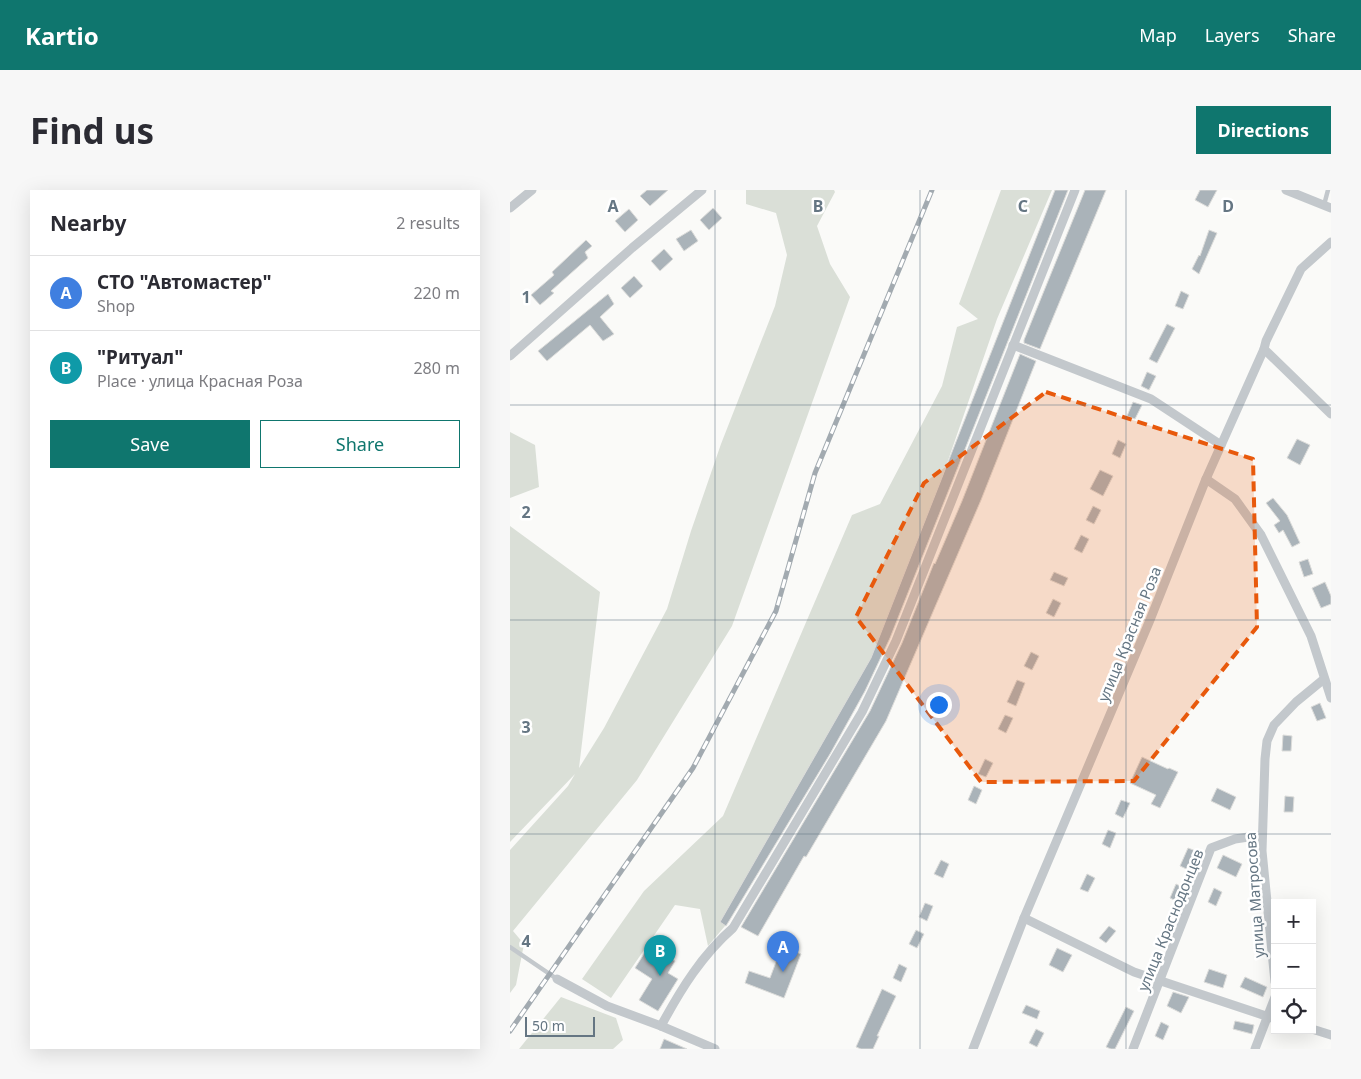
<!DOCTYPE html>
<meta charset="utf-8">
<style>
:root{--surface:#fff;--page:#f7f7f7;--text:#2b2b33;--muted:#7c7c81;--line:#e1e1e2;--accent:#0f766e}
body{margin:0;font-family:"Noto Sans",sans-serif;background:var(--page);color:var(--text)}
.controls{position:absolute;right:15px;bottom:15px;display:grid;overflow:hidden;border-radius:0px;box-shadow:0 5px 20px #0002}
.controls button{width:45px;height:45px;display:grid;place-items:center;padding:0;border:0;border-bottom:1px solid var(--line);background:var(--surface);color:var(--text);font:25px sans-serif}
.scale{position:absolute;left:15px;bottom:12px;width:70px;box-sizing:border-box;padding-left:5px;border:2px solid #657683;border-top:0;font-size:14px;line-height:18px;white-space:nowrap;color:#657683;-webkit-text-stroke:4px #fff;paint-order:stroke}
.you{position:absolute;left:428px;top:514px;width:18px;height:18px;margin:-12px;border:4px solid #fff;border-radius:50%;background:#1a73e8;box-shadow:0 0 0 8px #1a73e833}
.badge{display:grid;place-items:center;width:32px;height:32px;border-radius:50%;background:var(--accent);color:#fff;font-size:16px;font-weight:700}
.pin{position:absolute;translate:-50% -41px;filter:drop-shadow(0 1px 2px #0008)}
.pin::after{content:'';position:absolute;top:26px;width:18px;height:15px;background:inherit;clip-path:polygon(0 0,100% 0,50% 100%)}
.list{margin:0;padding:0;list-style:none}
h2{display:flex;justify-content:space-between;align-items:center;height:65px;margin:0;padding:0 20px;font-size:21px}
h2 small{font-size:16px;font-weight:400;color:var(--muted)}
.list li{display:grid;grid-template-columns:32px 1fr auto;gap:15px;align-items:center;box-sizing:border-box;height:75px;padding:0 20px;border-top:1px solid var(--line)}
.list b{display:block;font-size:19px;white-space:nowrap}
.list p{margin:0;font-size:16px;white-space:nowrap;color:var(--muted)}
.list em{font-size:16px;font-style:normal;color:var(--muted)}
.actions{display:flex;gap:10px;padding:15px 20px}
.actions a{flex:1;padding:11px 0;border:1px solid var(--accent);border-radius:0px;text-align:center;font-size:18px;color:var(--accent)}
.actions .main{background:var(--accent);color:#fff}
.icon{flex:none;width:28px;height:28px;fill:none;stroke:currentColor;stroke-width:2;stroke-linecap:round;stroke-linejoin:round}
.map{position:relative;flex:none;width:821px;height:859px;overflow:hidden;border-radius:0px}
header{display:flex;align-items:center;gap:30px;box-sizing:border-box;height:70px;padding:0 25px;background:var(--accent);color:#fff}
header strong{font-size:24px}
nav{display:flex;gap:28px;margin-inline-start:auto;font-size:18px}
.intro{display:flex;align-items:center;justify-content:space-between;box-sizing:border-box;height:120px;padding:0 30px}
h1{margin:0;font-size:35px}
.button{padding:12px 22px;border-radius:0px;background:var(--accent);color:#fff;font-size:18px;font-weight:700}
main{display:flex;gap:30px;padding:0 30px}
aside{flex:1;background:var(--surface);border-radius:0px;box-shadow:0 5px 20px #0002}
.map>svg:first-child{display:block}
.green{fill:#dadfd7}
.building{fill:#aab3b9;stroke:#dcdcda}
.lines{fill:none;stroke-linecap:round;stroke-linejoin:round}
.lane{stroke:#c3c8cc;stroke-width:4.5}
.street{stroke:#c3c8cc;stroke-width:9}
.rail-casing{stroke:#a2aab0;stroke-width:5}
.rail{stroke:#fff;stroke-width:3;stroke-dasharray:9;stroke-linecap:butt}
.marked{fill:#e8590c;fill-opacity:0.2;stroke:#e8590c;stroke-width:4;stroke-dasharray:10 6;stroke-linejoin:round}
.grid{fill:none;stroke:#657683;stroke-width:1;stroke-opacity:0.55}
.labels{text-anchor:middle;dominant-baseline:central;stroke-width:5;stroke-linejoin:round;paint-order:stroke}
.street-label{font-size:15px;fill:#657683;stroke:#fff}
.grid-label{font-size:16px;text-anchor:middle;font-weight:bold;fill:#657683;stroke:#fff;stroke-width:5;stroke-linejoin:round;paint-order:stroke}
</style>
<header>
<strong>Kartio</strong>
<nav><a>Map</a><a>Layers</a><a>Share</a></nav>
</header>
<div class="intro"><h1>Find us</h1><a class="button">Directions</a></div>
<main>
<aside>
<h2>Nearby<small>2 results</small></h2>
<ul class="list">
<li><span class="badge" style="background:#3f7fe0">A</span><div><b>СТО &quot;Автомастер&quot;</b><p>Shop</p></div><em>220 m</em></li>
<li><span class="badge" style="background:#0f9aa8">B</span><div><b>&quot;Ритуал&quot;</b><p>Place · улица Красная Роза</p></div><em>280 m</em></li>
</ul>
<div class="actions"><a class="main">Save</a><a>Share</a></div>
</aside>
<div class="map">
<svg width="821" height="859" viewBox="0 0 821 859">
<rect width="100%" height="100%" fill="#fafaf8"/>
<g class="green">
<path d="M236,0H324L325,2L307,36L320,74L340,107L222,436L127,590L3,741L14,754L6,795L0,803V660L58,596L65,584L0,652V336L90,402L69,578L94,538L157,419L181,341L211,254L265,116L277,65L266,23L236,14Z"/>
<path d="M491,0H542L487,129L370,467L215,736L198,756L190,719L165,715L101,808L72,789L134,701L213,626L342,325L370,314L432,196L447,137L468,129L449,114Z"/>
<path d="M0,242L25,255L29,297L0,308Z"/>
<path d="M51,807L106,828L113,850L103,859H9Z"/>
</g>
<g class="building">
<path d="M137,0H158L140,16L130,6Z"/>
<path d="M545,0H558L380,448L355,501L320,564L216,736L210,732L361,468Z"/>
<path d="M575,0H596L530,159L514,153V150Z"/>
<path d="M690,0H707L698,17L685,10Z"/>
<path d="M203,18L212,28L199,40L190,30Z"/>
<path d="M119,19L128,30L115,42L105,31Z"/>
<path d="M181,40L188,51L174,61L166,49Z"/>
<path d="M699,40L707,43L689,84L682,79L689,65L690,66Z"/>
<path d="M76,50L82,56L75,62L78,68L41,101L44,103L30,115L21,105L44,85L42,82Z"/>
<path d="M154,59L163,69L150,81L141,71Z"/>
<path d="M124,86L133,96L120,108L111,98Z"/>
<path d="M671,101L679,105L673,119L665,116Z"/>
<path d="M98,104L104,114L90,127L104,144L93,151L80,135L37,171L28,161Z"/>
<path d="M657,134L665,138L647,173L639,169Z"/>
<path d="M510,164L526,171L471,310L376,531L296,667L294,666L248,746L231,737L360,521L392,453L424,373L425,374L452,311Z"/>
<path d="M637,182L646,186L639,200L631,196Z"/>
<path d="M623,212L632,215L625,229L617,226Z"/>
<path d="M787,249L800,255L790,275L777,268Z"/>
<path d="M608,250L616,254L610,268L602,264Z"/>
<path d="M590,280L603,286L593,306L580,299Z"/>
<path d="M763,308L777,325L790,353L782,357L773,340L769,343L764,335L770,331L756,313Z"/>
<path d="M583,316L591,320L584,334L576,330Z"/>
<path d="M571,345L579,349L572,363L564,359Z"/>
<path d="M798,369L803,384L794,387L789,372Z"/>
<path d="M544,382L558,388L554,396L540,390Z"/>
<path d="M815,392L821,406V414L811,418L802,398Z"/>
<path d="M543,409L551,413L544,427L536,423Z"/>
<path d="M521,462L529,466L522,480L514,476Z"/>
<path d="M507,490L515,493L506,516L497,512Z"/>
<path d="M810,513L816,528L807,531L801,517Z"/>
<path d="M495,525L503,528L496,543L488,539Z"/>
<path d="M773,545L782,546L781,561H772Z"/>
<path d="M632,567L658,579L659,578L668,582L650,618L641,614L646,605L620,593Z"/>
<path d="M475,569L483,573L476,587L468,584Z"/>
<path d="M464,596L472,600L466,614L458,610Z"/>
<path d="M707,598L726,607L720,620L701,611Z"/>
<path d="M775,606L784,607L783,622H774Z"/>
<path d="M611,610L620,613L613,628L605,624Z"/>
<path d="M598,640L606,643L600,658L592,654Z"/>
<path d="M678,658L691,663L683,682L670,676Z"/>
<path d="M713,665L732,674L726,687L707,678Z"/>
<path d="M431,670L439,674L433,688L424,684Z"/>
<path d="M577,684L585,688L578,702L570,699Z"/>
<path d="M666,694L674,698L668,712L660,708Z"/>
<path d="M704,698L712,702L706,716L698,712Z"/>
<path d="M415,713L423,716L417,731L409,727Z"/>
<path d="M599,736L606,741L596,753L589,748Z"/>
<path d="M406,740L414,744L407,758L399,754Z"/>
<path d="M139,756L165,771L158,783L168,789L148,821L129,810L142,789L125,778Z"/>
<path d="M272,756L291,764L274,808L235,793L239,781L260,788Z"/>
<path d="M547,758L562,765L553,782L539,775Z"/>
<path d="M389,774L397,778L391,792L383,788Z"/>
<path d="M699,779L717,785L713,798L694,792Z"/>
<path d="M735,787L757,797L753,807L730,797Z"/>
<path d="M372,799L386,806L367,846H369L363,859H351L346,857Z"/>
<path d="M663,802L679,807L671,823L657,816Z"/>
<path d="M516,815L530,821L527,829L512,823Z"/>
<path d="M616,817L624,821L605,859H601L596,857Z"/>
<path d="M725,831L744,835L742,844L723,839Z"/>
<path d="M651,832L659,836L653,850L645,846Z"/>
<path d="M526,839L534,843L527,857L519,853Z"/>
<path d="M154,849L177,859H150Z"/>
</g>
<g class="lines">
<g class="lane">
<path d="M814,15L818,0"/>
<path d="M0,757L47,789"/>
</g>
<g class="street">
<path d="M776,0L821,18"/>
<path d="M0,18L22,0"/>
<path d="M503,155L641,209L711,255"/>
<path d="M754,159L821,224"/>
<path d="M0,166L122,58L192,0"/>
<path d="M696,289L725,309L751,345L801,446L821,508"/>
<path d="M514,728L624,782L765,829"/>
<path d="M47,789L97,816L151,836L205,859"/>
<path d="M765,792L752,661L755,569L757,551L764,535L786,512L814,489"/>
<path d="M151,836C171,799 192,765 223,738L352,522L386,451L565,0"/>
<path d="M802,839L821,845"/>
<path d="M463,859L514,728L640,430L696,289L754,159L756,151L791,79L821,52"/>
<path d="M623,859L701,658L725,649L752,645"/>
<path d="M745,859L765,807"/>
</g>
<g class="rail-casing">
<path id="rail" d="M0,841L183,578L266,421L305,283L422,0"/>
</g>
<use href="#rail" class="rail"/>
</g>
<path class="marked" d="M536,202L743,269L747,437L624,591L471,592L346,427L414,293Z"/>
<path class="grid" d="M205,0V859M410,0V859M616,0V859M0,215H821M0,430H821M0,644H821"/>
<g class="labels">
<g class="street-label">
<text transform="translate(619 444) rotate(-68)">улица Красная Роза</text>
<text transform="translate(744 705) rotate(-94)">улица Матросова</text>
<text transform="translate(660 730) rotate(-68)">улица Краснодонцев</text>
</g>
</g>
<g class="grid-label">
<text x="103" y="22">A</text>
<text x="308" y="22">B</text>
<text x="513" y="22">C</text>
<text x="718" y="22">D</text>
<text x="16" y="113">1</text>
<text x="16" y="328">2</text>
<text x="16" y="543">3</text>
<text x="16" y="757">4</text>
</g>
</svg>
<div class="controls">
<button>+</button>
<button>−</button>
<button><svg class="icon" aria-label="locate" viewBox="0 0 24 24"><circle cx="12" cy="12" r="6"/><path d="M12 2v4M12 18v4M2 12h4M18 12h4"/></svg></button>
</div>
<div class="scale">50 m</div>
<div class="you"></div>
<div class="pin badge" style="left:273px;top:782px;background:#3f7fe0">A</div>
<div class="pin badge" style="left:150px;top:786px;background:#0f9aa8">B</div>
</div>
</main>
